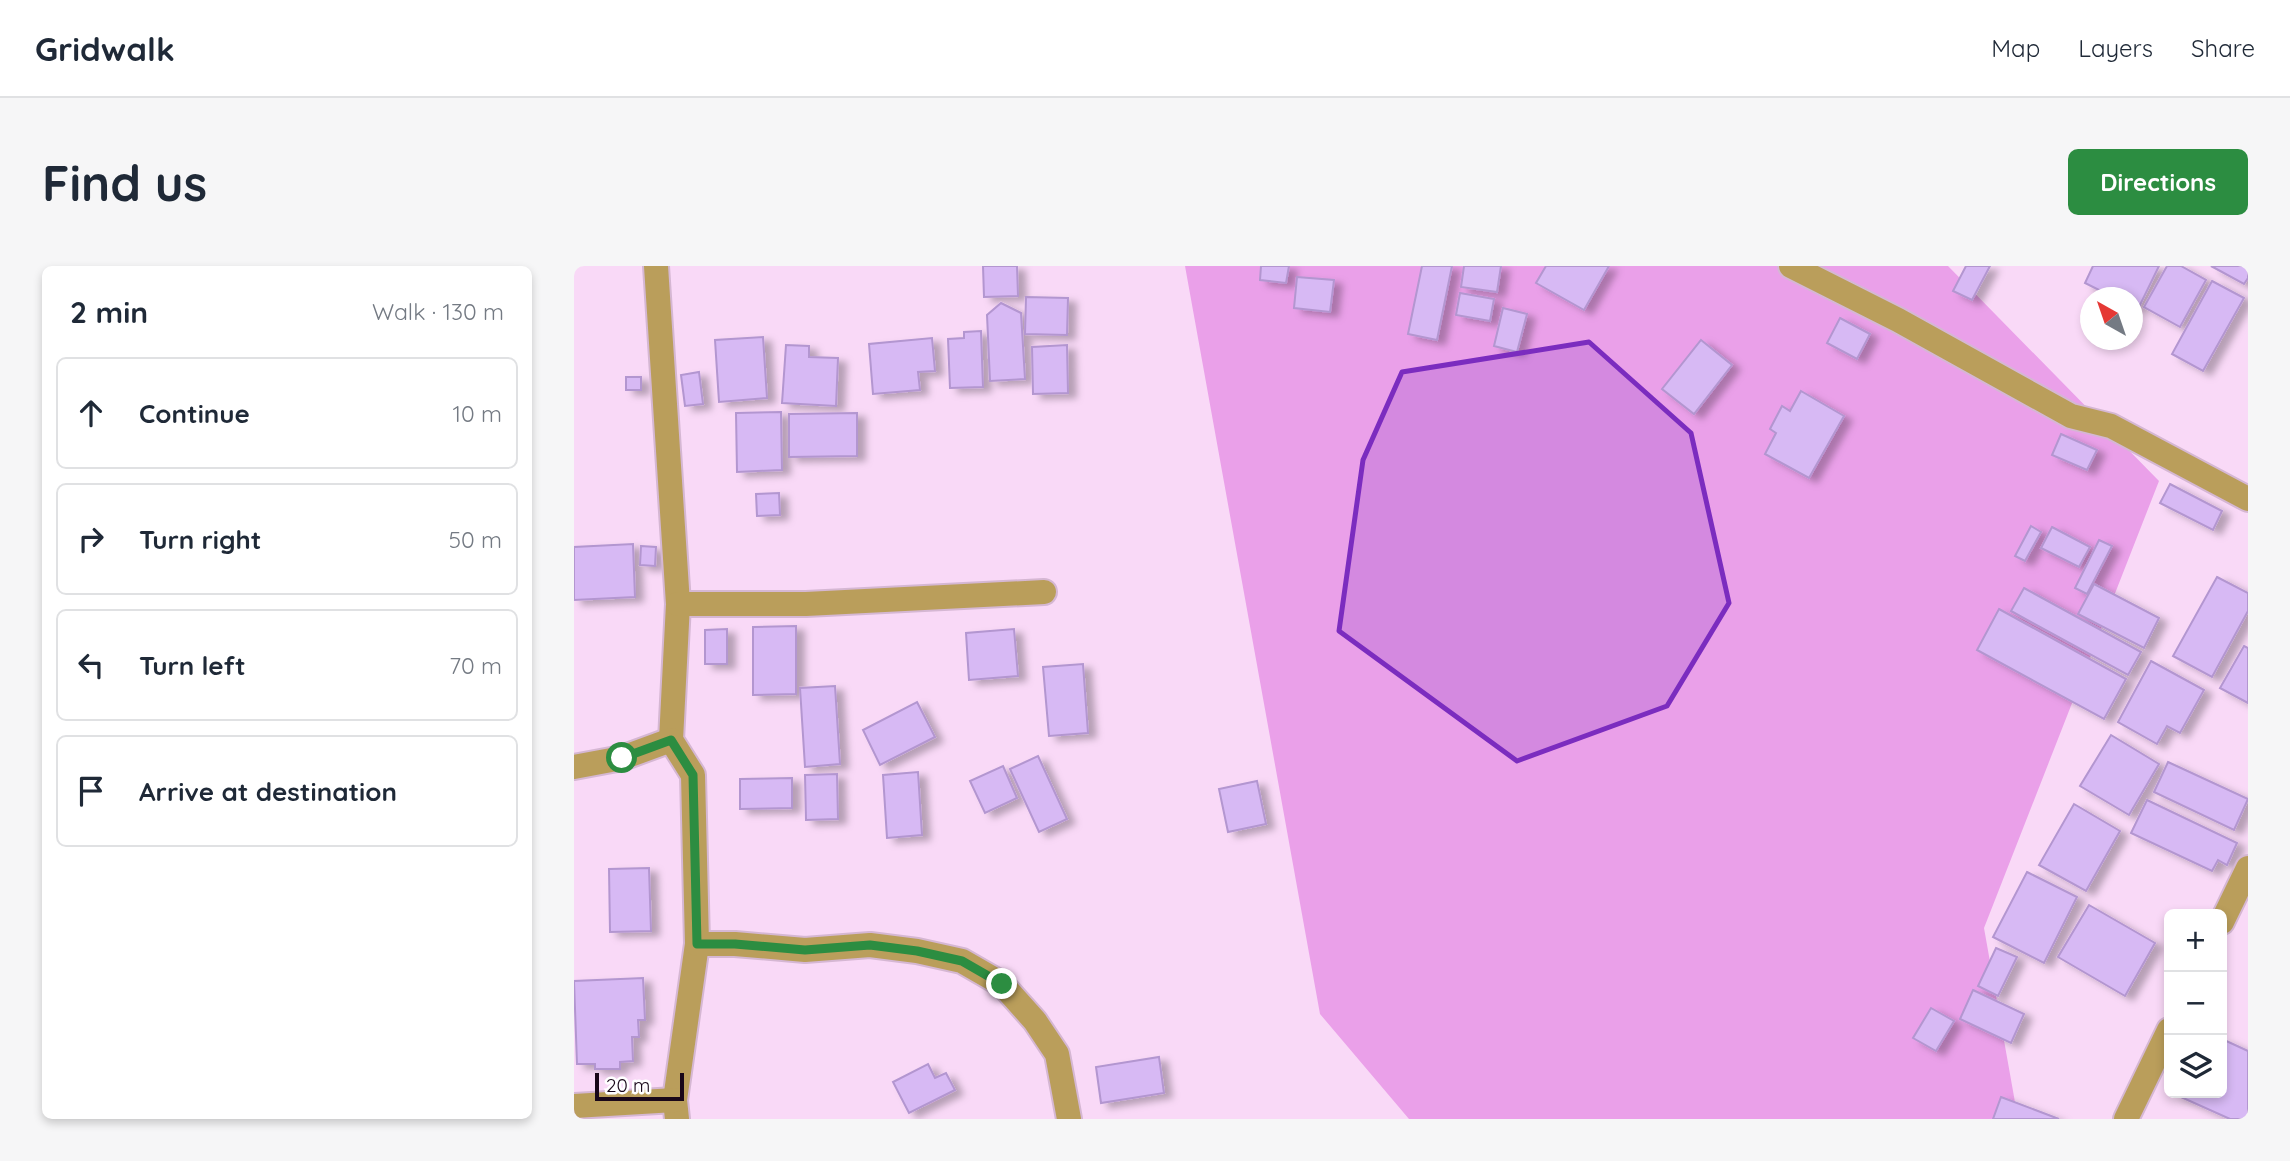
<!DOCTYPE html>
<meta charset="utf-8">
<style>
:root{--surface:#fff;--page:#f6f6f7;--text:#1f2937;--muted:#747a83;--line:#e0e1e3;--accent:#2c8d41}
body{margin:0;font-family:Quicksand,sans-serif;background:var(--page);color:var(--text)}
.controls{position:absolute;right:21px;bottom:21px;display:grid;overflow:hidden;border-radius:10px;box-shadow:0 4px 10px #0003}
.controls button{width:63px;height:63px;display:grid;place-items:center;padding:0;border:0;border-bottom:2px solid var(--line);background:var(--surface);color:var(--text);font:35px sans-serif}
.compass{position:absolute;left:1506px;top:21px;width:63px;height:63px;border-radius:50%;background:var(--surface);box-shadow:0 4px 10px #0003;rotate:320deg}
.scale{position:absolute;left:21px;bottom:18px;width:89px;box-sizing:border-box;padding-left:7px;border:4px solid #190719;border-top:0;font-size:19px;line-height:24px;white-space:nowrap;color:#190719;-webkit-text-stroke:5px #fff;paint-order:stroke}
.stop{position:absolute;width:21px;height:21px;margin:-16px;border:5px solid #2c8d41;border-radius:50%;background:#fff}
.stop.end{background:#2c8d41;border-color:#fff;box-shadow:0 2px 7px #0008}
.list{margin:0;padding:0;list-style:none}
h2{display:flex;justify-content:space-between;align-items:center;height:91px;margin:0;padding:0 28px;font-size:30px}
h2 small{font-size:23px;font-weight:400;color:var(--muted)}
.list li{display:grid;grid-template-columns:46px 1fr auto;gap:21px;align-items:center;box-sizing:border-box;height:112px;margin:0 14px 14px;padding:0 14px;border:2px solid var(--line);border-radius:10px}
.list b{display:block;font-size:26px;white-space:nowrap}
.list em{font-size:23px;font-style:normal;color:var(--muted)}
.icon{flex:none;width:38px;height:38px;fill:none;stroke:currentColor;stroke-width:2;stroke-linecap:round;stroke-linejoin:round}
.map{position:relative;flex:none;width:1674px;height:853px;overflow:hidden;border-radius:10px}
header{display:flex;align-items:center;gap:42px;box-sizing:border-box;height:98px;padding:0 35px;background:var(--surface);border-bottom:2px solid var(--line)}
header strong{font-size:33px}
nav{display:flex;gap:38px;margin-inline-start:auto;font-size:24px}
.intro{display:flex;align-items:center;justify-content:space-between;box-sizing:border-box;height:168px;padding:0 42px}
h1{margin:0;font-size:49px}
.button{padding:18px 32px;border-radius:10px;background:var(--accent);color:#fff;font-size:24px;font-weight:700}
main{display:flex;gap:42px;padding:0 42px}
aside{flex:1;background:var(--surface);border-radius:10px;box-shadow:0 4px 10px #0003}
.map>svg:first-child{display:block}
.green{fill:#eaa0e9}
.building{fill:#d7b9f4;stroke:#b396d0;stroke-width:2;filter:url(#shadow)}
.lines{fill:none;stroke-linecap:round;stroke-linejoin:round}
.street-casing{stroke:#d5b7d3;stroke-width:28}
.street{stroke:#ba9e5b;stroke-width:24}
.route{stroke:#2c8d41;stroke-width:9}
.marked{fill:#7b2cbf;fill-opacity:0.2;stroke:#7b2cbf;stroke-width:5;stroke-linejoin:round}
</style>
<header>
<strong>Gridwalk</strong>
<nav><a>Map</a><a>Layers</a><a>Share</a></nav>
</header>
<div class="intro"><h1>Find us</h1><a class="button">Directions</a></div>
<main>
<aside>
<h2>2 min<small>Walk · 130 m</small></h2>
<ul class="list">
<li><svg class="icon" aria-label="ahead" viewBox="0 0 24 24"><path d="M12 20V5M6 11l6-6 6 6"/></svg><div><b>Continue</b></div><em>10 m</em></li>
<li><svg class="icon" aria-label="right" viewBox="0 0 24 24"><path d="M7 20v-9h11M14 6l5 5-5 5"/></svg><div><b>Turn right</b></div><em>50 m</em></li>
<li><svg class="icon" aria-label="left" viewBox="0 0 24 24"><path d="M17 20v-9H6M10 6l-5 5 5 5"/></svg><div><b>Turn left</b></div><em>70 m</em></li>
<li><svg class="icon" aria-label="arrive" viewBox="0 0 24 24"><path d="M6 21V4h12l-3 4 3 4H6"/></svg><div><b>Arrive at destination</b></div></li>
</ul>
</aside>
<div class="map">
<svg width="1674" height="853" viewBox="0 0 1674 853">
<defs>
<filter id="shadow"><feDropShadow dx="8" dy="4.5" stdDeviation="3.5" flood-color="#0004"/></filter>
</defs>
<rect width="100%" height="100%" fill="#f9d9f7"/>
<path class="green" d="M611,0H1374L1585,215L1410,662L1444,853H835L746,748Z"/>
<g class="building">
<path d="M409,0H443L444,30L410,31Z"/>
<path d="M687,0H715L712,17L686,14Z"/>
<path d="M848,0H878L863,74L834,68Z"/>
<path d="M890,0H927L923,26L887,21Z"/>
<path d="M972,0H1035L1010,44L962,17Z"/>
<path d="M1392,0H1416L1398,34L1379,25Z"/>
<path d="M1519,0H1585L1564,43L1559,40V32H1541L1511,17Z"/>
<path d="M1593,0H1607L1632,14L1606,61L1570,41Z"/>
<path d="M1637,0H1674V12L1670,18Z"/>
<path d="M723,11L760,14L756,46L720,42Z"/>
<path d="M1638,15L1670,32L1629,105L1598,88Z"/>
<path d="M886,27L920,33L916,55L882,49Z"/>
<path d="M452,31L494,32L493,69L451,68Z"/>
<path d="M427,37L447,47L451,113L416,115L413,49Z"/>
<path d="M929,42L953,48L943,86L920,80Z"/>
<path d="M1266,52L1296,68L1283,93L1253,77Z"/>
<path d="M407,65L409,121L376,122L374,73L390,72V66Z"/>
<path d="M189,71L193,132L145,136L141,74Z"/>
<path d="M358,72L361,105L344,106L346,124L299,128L295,78Z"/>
<path d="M1127,74L1158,99L1120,148L1088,123Z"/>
<path d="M212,79L235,80V91L264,92L262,140L208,137Z"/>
<path d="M493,79L494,127L459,128L458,81Z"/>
<path d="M125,106L129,138L111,140L107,109Z"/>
<rect x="52" y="111" width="15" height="13"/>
<path d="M1227,125L1270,150L1235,212L1191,188L1202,167L1196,163L1208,140L1216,145Z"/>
<path d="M207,146L208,204L163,206L162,147Z"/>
<path d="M283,147V190L215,191V148Z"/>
<path d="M1487,168L1523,184L1513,204L1478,189Z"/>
<path d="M1596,218L1648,245L1639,264L1586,237Z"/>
<path d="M205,227L206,249L183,250L182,228Z"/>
<path d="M1457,260L1467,266L1451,295L1441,290Z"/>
<path d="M1478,261L1516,281L1505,301L1467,282Z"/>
<path d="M1525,274L1538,280L1513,328L1501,322Z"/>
<path d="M59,278L61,331L0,334V281Z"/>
<path d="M67,280L82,281L81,300L66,299Z"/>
<path d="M1643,311L1674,327V345L1638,411L1599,390Z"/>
<path d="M1520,318L1585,352L1570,382L1504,348Z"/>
<path d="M1450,322L1567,386L1554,409L1437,345Z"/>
<path d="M1425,343L1552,413L1530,453L1403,384Z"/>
<path d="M222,360V428L179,429V361Z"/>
<path d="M153,363V398H131V364Z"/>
<path d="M440,363L444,410L395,414L392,367Z"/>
<path d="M1670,380L1674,382V437L1646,422Z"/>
<path d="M1577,395L1630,424L1606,467L1593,460L1583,478L1544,456Z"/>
<path d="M509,398L514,467L475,470L469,401Z"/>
<path d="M261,420L266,498L231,501L226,422Z"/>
<path d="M343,436L361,471L306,499L289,464Z"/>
<path d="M1537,469L1585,498L1555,549L1506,520Z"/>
<path d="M464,490L493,553L465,566L436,503Z"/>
<path d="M1594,496L1674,533L1660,564L1580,526Z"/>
<path d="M429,500L443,532L411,547L396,515Z"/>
<path d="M344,506L348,569L313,572L309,509Z"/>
<path d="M263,508L264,553L232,554L231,509Z"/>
<path d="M218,512V542L166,543V513Z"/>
<path d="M683,515L692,558L654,566L645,523Z"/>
<path d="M1573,534L1663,577L1653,599L1644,594L1638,605L1557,567Z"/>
<path d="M1500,538L1546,565L1512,625L1465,599Z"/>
<path d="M75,602L77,665L36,666L35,603Z"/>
<path d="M1453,606L1503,631L1470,697L1419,671Z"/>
<path d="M1515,639L1581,677L1551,730L1484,691Z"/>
<path d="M1422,682L1443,691L1424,730L1404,720Z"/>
<path d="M69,712L71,754H64L65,771H58L59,795L46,796V803H21V798H3L0,715Z"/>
<path d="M1399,724L1450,748L1437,777L1386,753Z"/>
<path d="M1357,742L1380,755L1362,785L1339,772Z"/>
<path d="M1648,773L1674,785V853H1656L1598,827H1648Z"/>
<path d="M585,791L590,827L527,837L522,801Z"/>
<path d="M354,798L361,812L372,807L381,824L335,847L319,816Z"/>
<path d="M1427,831L1485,853H1419Z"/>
</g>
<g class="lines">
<g class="street-casing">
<g id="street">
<path d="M82,0L104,338L97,474L119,509L123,678L101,834L103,853"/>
<path d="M1217,0L1324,54L1497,150L1537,160L1674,233"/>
<path d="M104,338H232L470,326"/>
<path d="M0,501L48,492L97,474"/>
<path d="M1648,656L1674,602"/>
<path d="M123,678H161L231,684L296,679L343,685L388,695L428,718L461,755L483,788L495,853"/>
<path d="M0,840L101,834"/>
<path d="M1552,853L1595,764"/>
</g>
</g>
<use href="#street" class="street"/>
</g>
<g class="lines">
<path class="route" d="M48,492L97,474L119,509L123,678H161L231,684L296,679L343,685L388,695L428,718"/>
</g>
<path class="marked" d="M1015,76L1117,167L1155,337L1093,440L943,495L765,365L789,194L828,106Z"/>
</svg>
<div class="controls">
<button>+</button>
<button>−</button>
<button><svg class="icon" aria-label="layers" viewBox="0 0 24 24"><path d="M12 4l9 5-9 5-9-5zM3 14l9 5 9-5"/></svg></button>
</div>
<svg class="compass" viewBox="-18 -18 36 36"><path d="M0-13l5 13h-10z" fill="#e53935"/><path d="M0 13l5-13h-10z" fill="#747a83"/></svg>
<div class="scale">20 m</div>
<div class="stop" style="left:48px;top:492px"></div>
<div class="stop end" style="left:428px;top:718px"></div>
</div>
</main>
